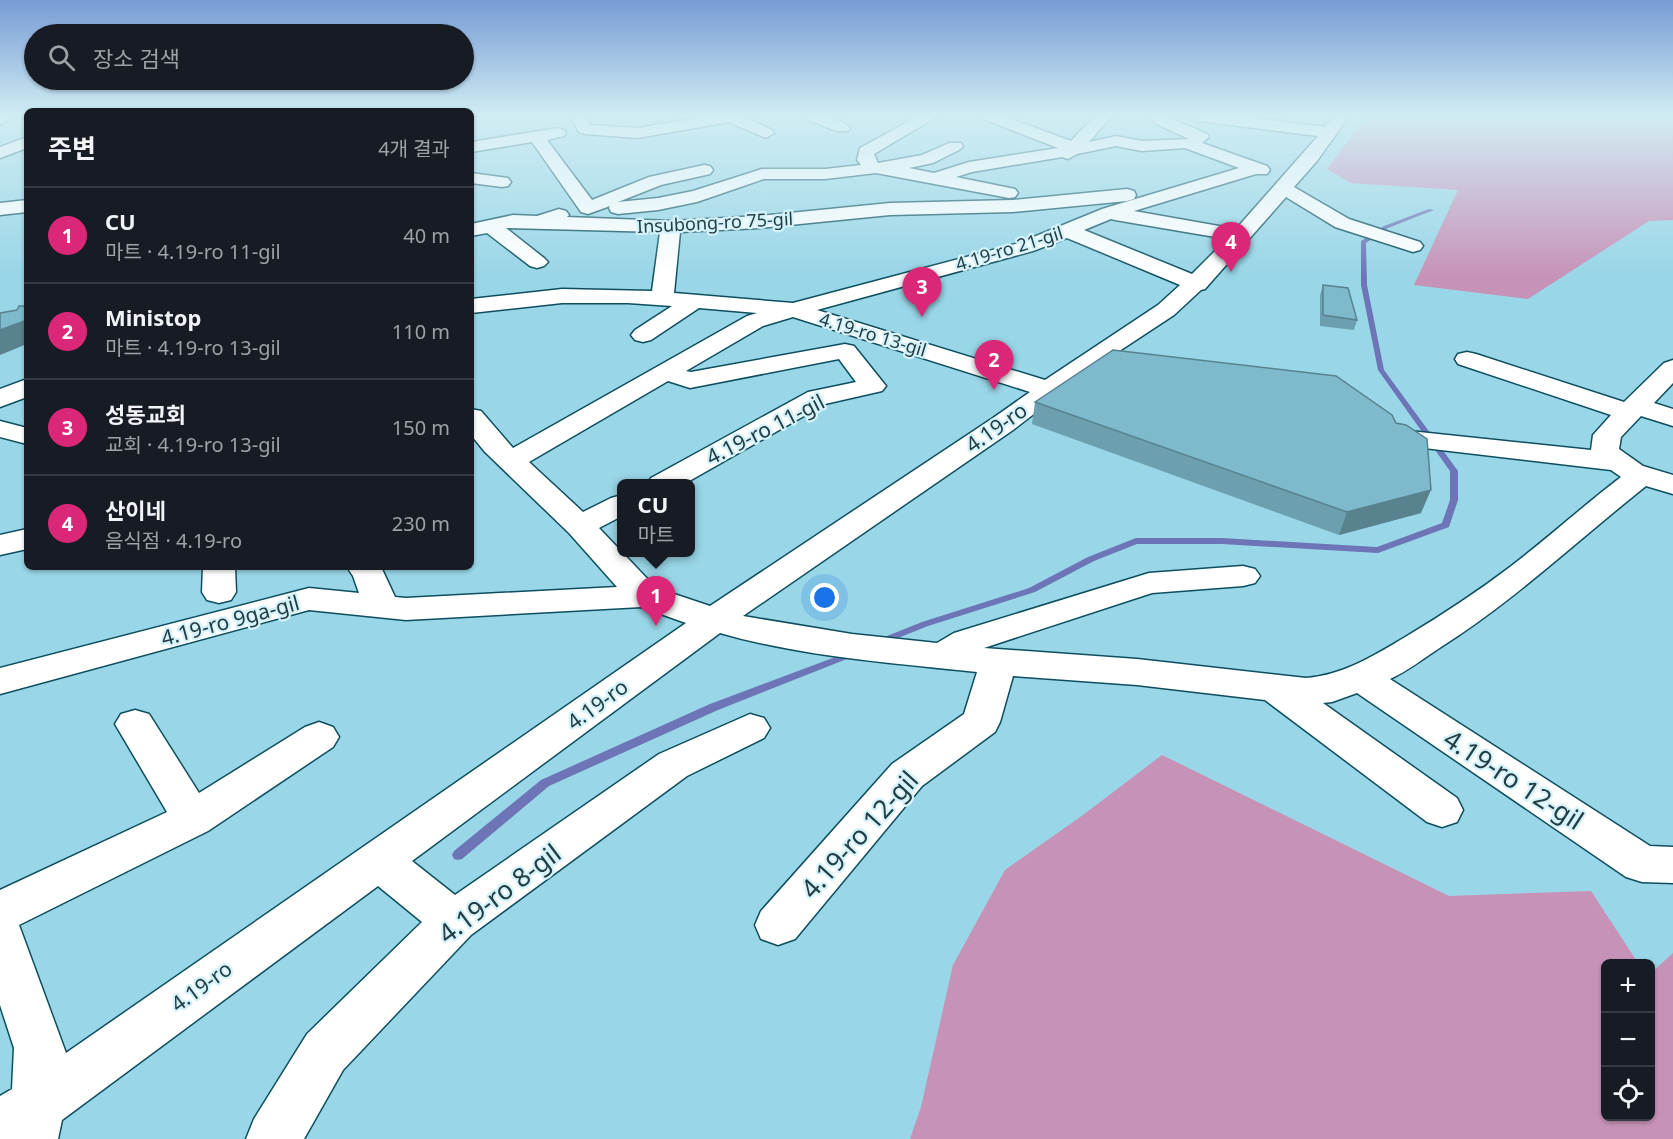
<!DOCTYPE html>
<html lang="ko">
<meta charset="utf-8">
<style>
:root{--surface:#171b24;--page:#242831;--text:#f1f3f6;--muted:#9ea1a6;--line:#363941;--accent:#db2777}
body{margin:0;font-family:"Noto Sans","Noto Sans KR",sans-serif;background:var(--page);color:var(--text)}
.controls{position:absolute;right:18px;bottom:18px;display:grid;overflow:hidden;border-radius:9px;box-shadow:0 2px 4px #0004}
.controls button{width:54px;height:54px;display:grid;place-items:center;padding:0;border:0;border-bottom:2px solid var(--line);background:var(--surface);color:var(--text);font:30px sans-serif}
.you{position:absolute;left:825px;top:598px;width:21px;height:21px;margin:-15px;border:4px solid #fff;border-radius:50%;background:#1a73e8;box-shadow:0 0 0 9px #1a73e833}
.badge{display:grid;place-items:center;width:39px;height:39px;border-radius:50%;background:var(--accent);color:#fff;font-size:20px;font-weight:700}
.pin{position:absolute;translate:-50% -50px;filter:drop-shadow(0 2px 3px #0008)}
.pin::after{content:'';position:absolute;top:32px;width:21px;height:18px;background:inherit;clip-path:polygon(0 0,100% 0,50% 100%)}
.popup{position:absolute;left:617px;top:479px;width:78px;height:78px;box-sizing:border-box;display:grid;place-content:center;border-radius:9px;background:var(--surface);filter:drop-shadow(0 2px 4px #0005);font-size:20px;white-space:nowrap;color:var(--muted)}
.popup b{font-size:22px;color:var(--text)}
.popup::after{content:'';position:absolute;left:50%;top:100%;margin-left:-12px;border:12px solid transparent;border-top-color:var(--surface)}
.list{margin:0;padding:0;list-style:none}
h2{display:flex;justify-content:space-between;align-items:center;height:78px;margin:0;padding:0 24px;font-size:26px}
h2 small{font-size:20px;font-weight:400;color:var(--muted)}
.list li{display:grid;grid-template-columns:39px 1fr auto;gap:18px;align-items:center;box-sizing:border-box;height:96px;padding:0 24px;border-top:2px solid var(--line)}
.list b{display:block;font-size:22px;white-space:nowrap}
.list p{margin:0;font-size:20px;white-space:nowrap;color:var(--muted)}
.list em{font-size:20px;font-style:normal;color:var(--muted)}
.icon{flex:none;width:33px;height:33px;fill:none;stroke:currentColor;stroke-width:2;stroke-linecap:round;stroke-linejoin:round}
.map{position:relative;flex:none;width:1673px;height:1139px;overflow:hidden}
.search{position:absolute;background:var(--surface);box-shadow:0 2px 4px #0004;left:24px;top:24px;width:450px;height:66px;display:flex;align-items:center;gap:15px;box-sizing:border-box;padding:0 21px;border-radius:33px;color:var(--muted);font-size:22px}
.panel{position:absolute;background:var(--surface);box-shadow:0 2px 4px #0004;left:24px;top:108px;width:450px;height:462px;border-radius:9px}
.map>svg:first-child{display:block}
.green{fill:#c792b8}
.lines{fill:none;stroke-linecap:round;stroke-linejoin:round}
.stream{fill:#6d75b6;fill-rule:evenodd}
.minor-casing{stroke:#0d4f5e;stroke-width:3}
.major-casing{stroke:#0d4f5e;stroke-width:3}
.minor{fill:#fff;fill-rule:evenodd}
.major{fill:#fff;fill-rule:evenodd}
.wall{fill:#6ca0af}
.shaded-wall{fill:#58828e}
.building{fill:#7ebacb;stroke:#58828e;stroke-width:1.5}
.labels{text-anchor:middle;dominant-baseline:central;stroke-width:4.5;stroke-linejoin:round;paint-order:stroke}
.far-street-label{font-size:18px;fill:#243d44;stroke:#d4f2fa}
.street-label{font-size:21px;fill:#243d44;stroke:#d4f2fa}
.near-street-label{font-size:26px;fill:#243d44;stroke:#d4f2fa}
</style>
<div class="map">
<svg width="1673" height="1139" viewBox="0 0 1673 1139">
<rect width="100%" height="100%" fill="#99d6e7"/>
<g class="green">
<path d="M1367,116H1673V220L1649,221L1528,299L1414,285L1458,190L1351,183L1327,169Z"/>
<path d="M1162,755L1449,896L1591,891L1638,963L1606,964V1116H1650L1651,973L1673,953V1139H910L921,1107L953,965L1005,870L1083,815Z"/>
</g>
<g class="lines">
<g class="stream">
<path d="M1429,209L1434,210L1388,228L1366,243L1367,285L1384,370L1458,471V500L1449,527L1378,553L1222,544H1137L1094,561L1035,592L928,626L883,644H877L875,642L877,640L922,622L1029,588L1088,557L1136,538H1222L1377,547L1442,523L1450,500V471L1378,370L1361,285V241L1384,226Z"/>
<path d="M854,650L857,651L859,653L857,655L718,710L549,786L462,859L458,860L454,859L452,855L454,851L541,780L710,704Z"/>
</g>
<g class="minor-casing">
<g id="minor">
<path d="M570,116H586L590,125L638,128L707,116H743L772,130L774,133L766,138L729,122L638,138L585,134L579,132Z"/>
<path d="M803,116C819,116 839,116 850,128L848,131H836L806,119Z"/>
<path d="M918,116H938L874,154L878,163L922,155L949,143H961L963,146L961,149L933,163L909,168L934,173L969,162L1058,148L983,119L980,116H1003L1071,141L1095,116H1112L1089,142L1116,136L1142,141L1189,139L1156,124L1150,116H1166L1207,134L1209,137L1202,143L1267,166L1270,170L1267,174H1256L1134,211L1236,229L1318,136L1199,121L1191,116H1238L1325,127L1333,116H1349L1317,161L1294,187L1349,219L1420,242L1423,246L1420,250L1413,252L1335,227L1286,197L1205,289L1201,290L1174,315L1092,369L1013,430L743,616L852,634L937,643L954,633L1149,573L1243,566L1255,569L1260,576L1255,583L1243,586L1152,593L984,648L1137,659L1306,678C1344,675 1375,655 1407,636C1442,615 1477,592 1510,567C1548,538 1583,506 1621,477L1611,470L1390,444L1386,438L1390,432L1400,430L1591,450L1593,435L1611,415L1458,364L1455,359L1458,354L1467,352L1476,354L1624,402L1664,363L1673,360V383L1654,403L1673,409V426L1641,416L1621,437L1619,449L1643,466L1673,475V494L1646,486C1578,540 1515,600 1441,647C1424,658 1408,671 1390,679L1650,846L1673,847V883L1642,882L1626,877L1357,693L1332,702L1323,703L1457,798L1463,810L1457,822L1442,827L1427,822L1265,700L1137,685L1013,676L1000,722L995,732L922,786L795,939L778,945L761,939L755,925L761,911L892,764L964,714L977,672C892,663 803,657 720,633L412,861L455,895L659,754L750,714L764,718L770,728L764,738L687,776L471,935L343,1070L304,1139H246L254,1119L307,1034L422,922L378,886L62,1120L58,1139H0V1096L12,1089L14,1048L0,1005V890L167,812L115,724L121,714L135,710L149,714L199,793L305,727L319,722L333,727L339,737L333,747L208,831L19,925L66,1053L686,623L641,607L406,620L309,610L0,694V668L309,588L359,593L353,576L347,567H381L395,597L406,598L617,587L569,533L485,452L471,435V409L481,411L513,448L747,316L757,313L699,308L651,340L643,342L635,340L631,335L635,330L672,306L628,303H562L471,313V299L562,289L652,291L660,232L506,228L544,258L548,262L544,266L537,268L530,266L487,233L471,236V224L513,215L537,216L559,209L566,211L569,215L567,217L671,221L759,216L890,203L1013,200L1127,189L1134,191L1136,195L1134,199L1127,201L1013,212L890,215L759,228L680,232L674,293L793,303L1019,243L1102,209L1239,168L1185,148L1142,151L1116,146L1077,154L1068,159L1062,157L972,172L956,177L1015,189L1018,193L1015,197L1009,198L876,173L825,179H764L697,202L658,210L618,214L611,212L609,208L610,206L588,214L581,212L532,142L471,152V142L558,128L564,130L566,133L564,136L547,140L592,200L649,177L704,165L710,166L713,170L710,174L661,185L618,202L658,198L693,191L762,169H825L861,165L857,160L860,148ZM1111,219L1115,220L1227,239L1192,274L1084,230ZM1067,238L1180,285L1158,305L1045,380L817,310L1033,251ZM793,317L1030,392L993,418L710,606L656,588L599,528L622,516V495L611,498L583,512L529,462L668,381L690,388L839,359L856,382L808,392L651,478L647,484H684L825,404L882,391L886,386L854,346L845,344L691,372L686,371L763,326Z"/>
<path d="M27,137V148L0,158V147Z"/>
<path d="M471,173L508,178L511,182L508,186L502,187L471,183Z"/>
<path d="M27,200V212L0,215V203Z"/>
<path d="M27,379V397L0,407V389Z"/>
<path d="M0,421L27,428V444L0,437Z"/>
<path d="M27,529V549L0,555V535Z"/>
<path d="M203,567H235L236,592L231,600L219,603L207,600L202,592Z"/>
</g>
</g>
<g class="major-casing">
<path id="major" d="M0,116H12L5,122L0,124Z"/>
</g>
<use href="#minor" class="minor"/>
<use href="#major" class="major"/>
</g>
<g class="wall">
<path d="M1323,285L1357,320L1354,330L1320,326V295Z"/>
<path d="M1035,402L1421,513L1339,535L1032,424Z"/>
</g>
<g class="shaded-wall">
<path d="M27,320V344L0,355V330Z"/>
<path d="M1431,490L1421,513L1339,535L1347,512Z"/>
</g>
<g class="building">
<path d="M1323,285L1348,288L1357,320L1323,315Z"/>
<path d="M19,306H27V320L0,330V313L17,310Z"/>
<path d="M1113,350L1336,376L1392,415L1396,423L1406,425L1427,439L1431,490L1347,512L1035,402Z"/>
</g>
<linearGradient id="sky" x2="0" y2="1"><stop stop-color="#779bd4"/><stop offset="0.42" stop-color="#d1edf4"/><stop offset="1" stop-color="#d1edf4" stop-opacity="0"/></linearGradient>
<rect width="1673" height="276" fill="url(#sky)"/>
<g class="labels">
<g class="far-street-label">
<text transform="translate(715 222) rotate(-3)">Insubong-ro 75-gil</text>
<text transform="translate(1009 248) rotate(-17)">4.19-ro 21-gil</text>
<text transform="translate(873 334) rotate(17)">4.19-ro 13-gil</text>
</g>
<g class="street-label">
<text transform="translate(996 427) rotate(-35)">4.19-ro</text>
<text transform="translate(765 429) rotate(-27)">4.19-ro 11-gil</text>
<text transform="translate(230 620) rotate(-15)">4.19-ro 9ga-gil</text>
<text transform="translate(597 704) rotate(-36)">4.19-ro</text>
<text transform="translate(201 986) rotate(-36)">4.19-ro</text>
</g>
<g class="near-street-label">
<text transform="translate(1514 779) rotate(33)">4.19-ro 12-gil</text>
<text transform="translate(859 834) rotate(-48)">4.19-ro 12-gil</text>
<text transform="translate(499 893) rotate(-37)">4.19-ro 8-gil</text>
</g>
</g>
</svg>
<div class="controls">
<button>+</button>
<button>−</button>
<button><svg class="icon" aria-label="locate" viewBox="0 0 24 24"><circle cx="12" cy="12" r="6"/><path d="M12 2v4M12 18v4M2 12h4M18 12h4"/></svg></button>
</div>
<div class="you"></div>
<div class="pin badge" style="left:656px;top:626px">1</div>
<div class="popup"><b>CU</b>마트</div>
<div class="pin badge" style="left:994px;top:390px">2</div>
<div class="pin badge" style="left:922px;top:317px">3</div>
<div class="pin badge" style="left:1231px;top:272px">4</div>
<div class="search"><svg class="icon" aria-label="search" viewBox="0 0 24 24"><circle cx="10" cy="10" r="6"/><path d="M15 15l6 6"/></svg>장소 검색</div>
<section class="panel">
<h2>주변<small>4개 결과</small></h2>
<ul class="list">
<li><span class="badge">1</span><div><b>CU</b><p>마트 · 4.19-ro 11-gil</p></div><em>40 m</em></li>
<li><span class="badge">2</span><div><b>Ministop</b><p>마트 · 4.19-ro 13-gil</p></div><em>110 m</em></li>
<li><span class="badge">3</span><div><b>성동교회</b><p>교회 · 4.19-ro 13-gil</p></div><em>150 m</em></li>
<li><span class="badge">4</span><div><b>산이네</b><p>음식점 · 4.19-ro</p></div><em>230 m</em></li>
</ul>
</section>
</div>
